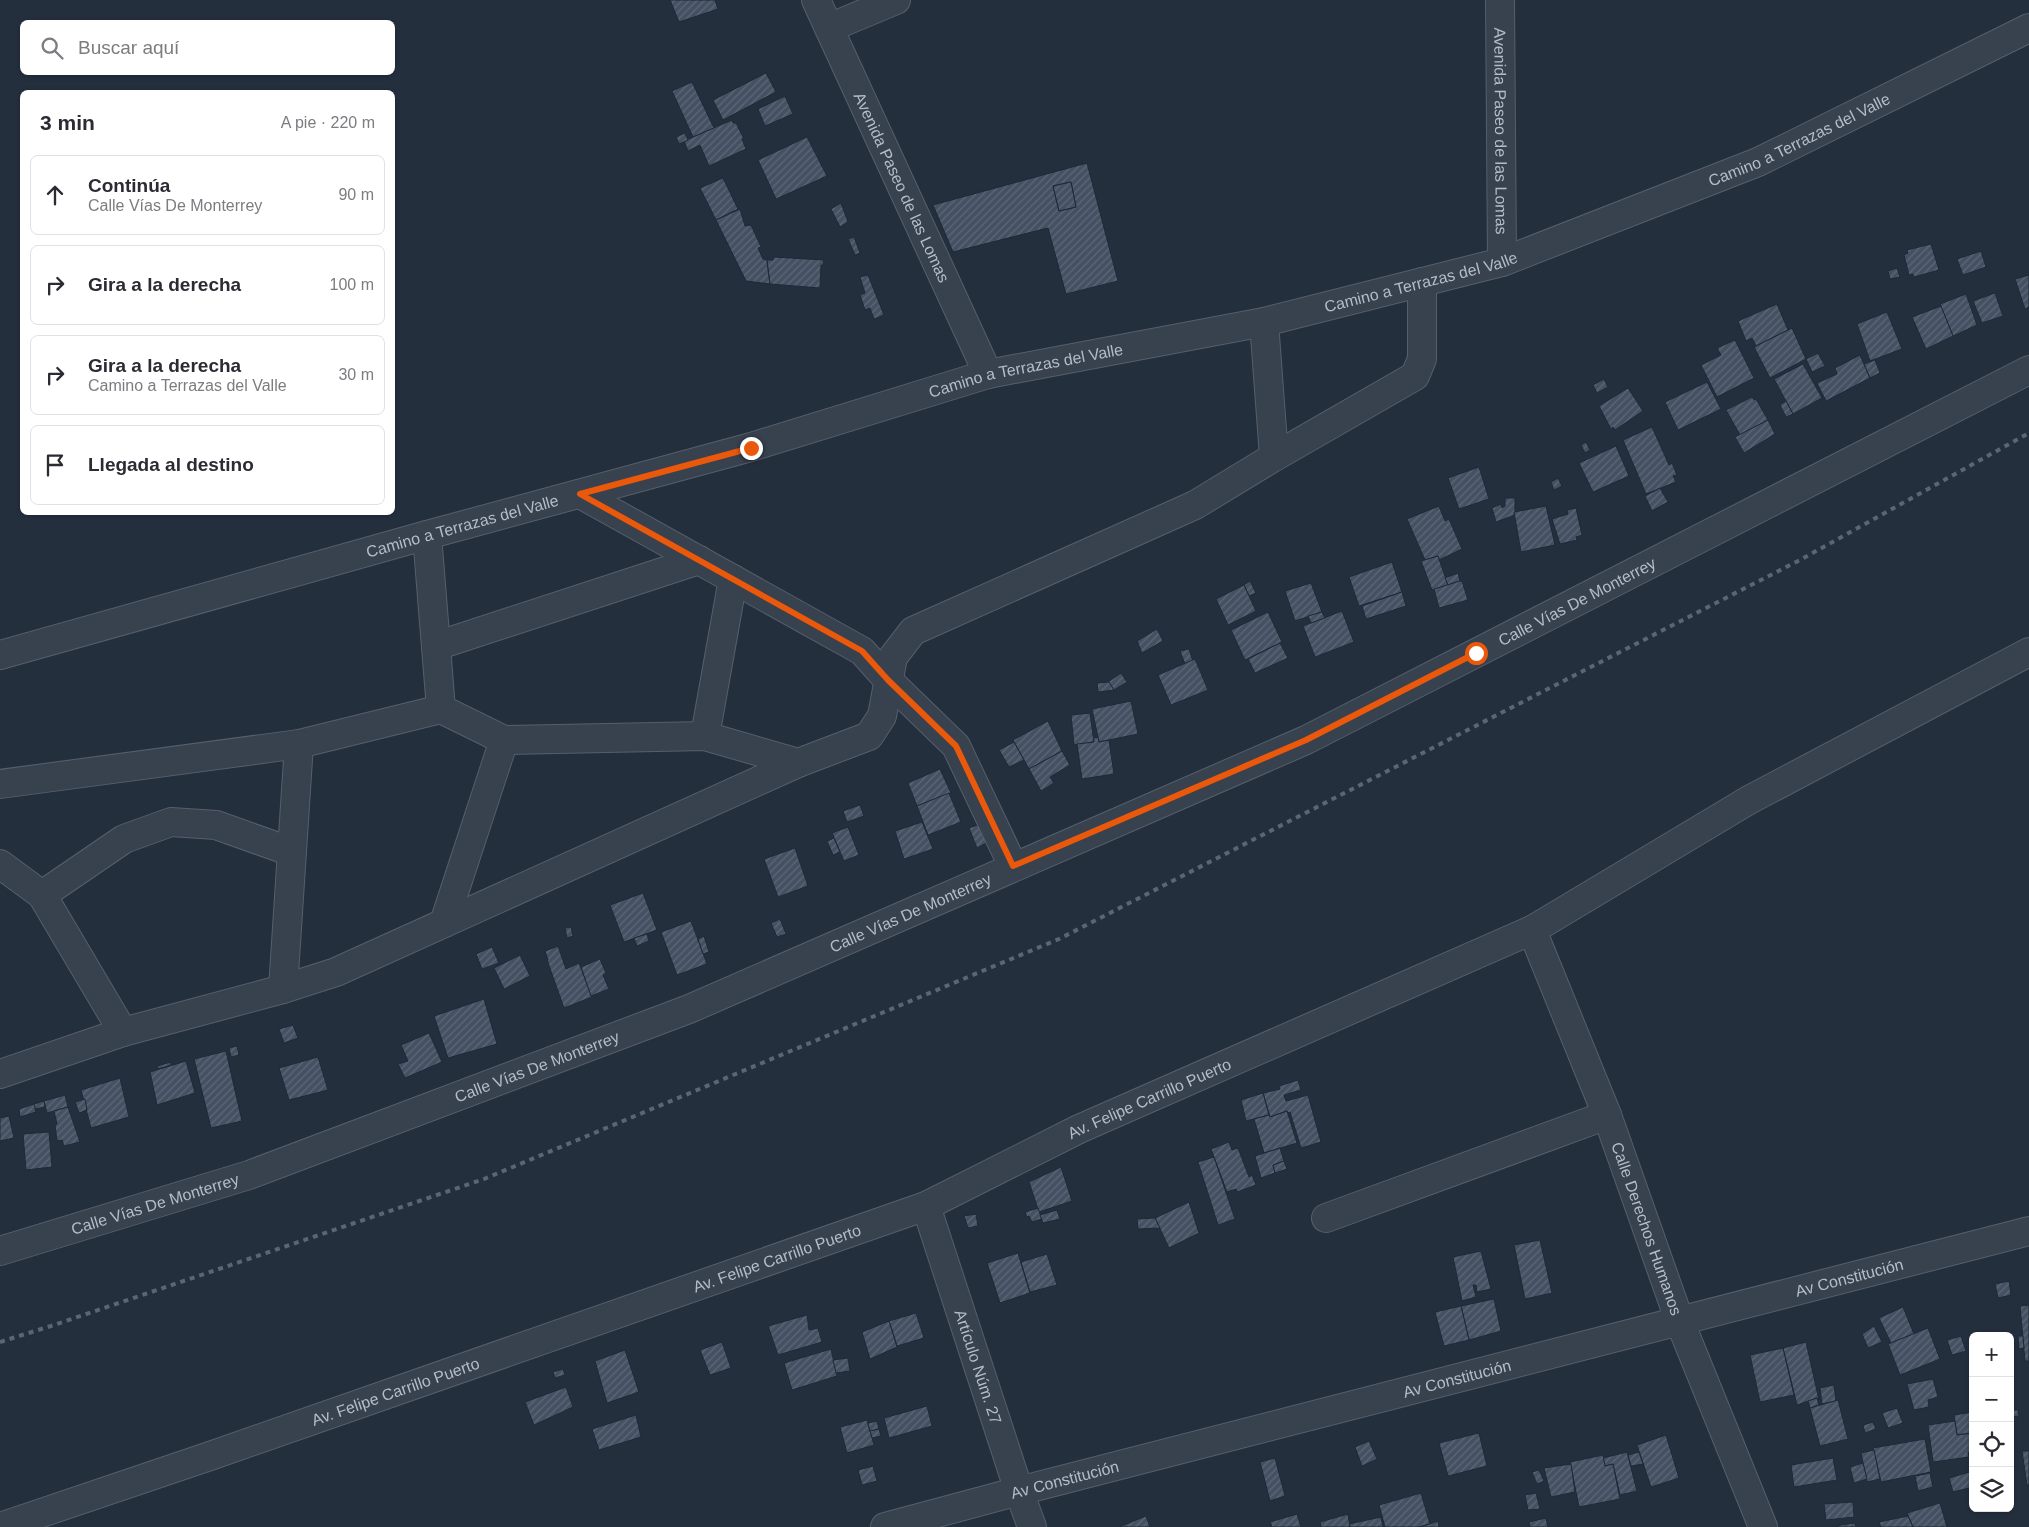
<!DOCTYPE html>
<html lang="es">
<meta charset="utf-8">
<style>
:root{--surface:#fff;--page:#f7f7f7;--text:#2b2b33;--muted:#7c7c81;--line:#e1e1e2}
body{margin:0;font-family:Helvetica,sans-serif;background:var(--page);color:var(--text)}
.controls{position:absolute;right:15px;bottom:15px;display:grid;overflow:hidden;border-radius:8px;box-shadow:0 1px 4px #0004}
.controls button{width:45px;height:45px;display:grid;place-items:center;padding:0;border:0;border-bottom:1px solid var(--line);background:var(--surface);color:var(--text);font:25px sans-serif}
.stop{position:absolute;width:15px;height:15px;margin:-11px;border:4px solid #ea580c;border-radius:50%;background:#fff}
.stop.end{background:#ea580c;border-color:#fff;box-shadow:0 1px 5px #0008}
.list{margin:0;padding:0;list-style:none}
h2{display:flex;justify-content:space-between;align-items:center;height:65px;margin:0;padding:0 20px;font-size:21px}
h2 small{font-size:16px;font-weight:400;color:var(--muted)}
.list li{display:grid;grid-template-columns:32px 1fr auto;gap:15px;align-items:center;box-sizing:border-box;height:80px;margin:0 10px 10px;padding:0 10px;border:1px solid var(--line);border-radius:8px}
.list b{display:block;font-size:19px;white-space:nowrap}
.list p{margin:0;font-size:16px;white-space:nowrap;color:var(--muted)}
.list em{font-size:16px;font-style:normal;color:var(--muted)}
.icon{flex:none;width:28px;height:28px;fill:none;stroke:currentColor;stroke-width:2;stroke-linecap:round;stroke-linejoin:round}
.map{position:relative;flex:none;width:2029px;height:1527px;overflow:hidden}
.search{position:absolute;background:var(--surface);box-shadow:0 1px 4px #0004;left:20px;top:20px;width:375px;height:55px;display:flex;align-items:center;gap:12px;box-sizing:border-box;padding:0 18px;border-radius:8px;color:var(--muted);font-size:19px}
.panel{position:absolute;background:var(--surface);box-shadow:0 1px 4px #0004;left:20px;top:90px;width:375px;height:425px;border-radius:8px}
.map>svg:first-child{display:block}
.building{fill:url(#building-hatch);stroke:#1f2835;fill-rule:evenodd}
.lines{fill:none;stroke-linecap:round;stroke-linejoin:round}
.minor-casing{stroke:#565f6c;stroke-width:30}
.tertiary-casing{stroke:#565f6c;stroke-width:30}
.minor{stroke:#38414e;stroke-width:28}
.tertiary{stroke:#38414e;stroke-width:28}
.rail{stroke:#5a6575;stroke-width:4;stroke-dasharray:5 5;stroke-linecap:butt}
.route{stroke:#ea580c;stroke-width:6}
.labels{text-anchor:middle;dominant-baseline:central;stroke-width:4;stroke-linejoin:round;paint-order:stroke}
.street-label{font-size:16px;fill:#b4bcc9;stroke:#1d2633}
</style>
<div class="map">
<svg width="2029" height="1527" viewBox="0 0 2029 1527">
<defs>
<pattern id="building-hatch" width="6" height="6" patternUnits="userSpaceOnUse" patternTransform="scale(1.25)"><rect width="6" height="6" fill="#455162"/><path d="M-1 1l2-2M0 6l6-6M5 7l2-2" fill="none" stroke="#5d6877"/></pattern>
</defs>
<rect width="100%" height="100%" fill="#242f3e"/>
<g class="building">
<path d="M670,0H715L718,9L679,22Z"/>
<path d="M766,73L776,92L723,120L713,100Z"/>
<path d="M692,82L714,128L693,137L672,91Z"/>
<path d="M785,96L793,114L765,126L758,109Z"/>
<path d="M732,120L733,123H736L744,139H742L746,149L709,166L700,145L688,151L684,141Z"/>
<path d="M685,133L688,140L679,144L676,137Z"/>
<path d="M807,137L827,176L776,199L758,160Z"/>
<path d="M1087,163L1118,281L1066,294L1048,228L953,252L933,205ZM1071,182L1076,207L1059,211L1053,186Z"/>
<path d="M723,178L738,209L716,220L700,188Z"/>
<path d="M1071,182L1076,207L1059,211L1053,186Z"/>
<path d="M841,203L848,222L840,227L831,209Z"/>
<path d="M740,209L745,226L751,225L761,247L758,248L763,259L767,260L770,284L746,281L716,220Z"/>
<path d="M854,237L860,253L855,255L848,239Z"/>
<path d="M1931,244L1939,270L1914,277L1913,274L1909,275L1904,255L1908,253L1907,250Z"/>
<path d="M1981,251L1986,267L1963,275L1957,259Z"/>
<path d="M774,257L824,260L823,265H821L820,288L770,284L767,260H773Z"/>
<path d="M1897,268L1900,277L1890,279L1888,271Z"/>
<path d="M868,275L884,315L874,319L870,308L865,310L860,295L865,293L860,277Z"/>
<path d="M2029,275V307L2025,309L2015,279Z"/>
<path d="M1995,293L2003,316L1982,323L1973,301Z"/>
<path d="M1966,294L1977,325L1953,336L1940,304Z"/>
<path d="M1777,304L1788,330L1756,346L1752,338L1746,341L1738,321Z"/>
<path d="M1941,306L1953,336L1926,349L1912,317Z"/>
<path d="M1887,312L1902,349L1870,361L1857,324Z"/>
<path d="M1792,328L1806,359L1770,378L1754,347Z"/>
<path d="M1735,340L1754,378L1717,397L1701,365L1721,355L1717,348Z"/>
<path d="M1818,353L1825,366L1812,372L1806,359Z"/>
<path d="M1860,355L1870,378L1826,401L1817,383L1837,374L1835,368Z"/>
<path d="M1875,360L1880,373L1870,378L1864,364Z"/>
<path d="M1803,364L1822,398L1793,414L1774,379Z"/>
<path d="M1604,379L1608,387L1597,393L1593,385Z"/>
<path d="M1707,382L1721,409L1678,430L1665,402Z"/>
<path d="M1628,388L1643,411L1615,430L1613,427L1611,429L1599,406Z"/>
<path d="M1752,397L1754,400L1756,399L1768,420L1740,435L1726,410Z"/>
<path d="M1786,401L1793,414L1786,417L1780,405Z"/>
<path d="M1768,420L1775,434L1744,453L1735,437Z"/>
<path d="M1652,427L1669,465L1672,463L1677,475L1673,476L1676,482L1646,494L1623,440Z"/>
<path d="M1586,442L1590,450L1585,453L1581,445Z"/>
<path d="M1616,446L1629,476L1593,492L1579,463Z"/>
<path d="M1479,467L1489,499L1459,509L1448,478Z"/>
<path d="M1558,478L1562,486L1554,490L1551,482Z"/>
<path d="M1660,488L1668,502L1652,511L1645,496Z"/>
<path d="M1505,498H1515V515L1496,522L1492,508L1501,504L1502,508L1505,506Z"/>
<path d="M1439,506L1445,521L1449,519L1462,549L1439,560L1438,556L1425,560L1407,519Z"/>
<path d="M1546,506L1555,545L1521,552L1514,512Z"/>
<path d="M1576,508L1582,535L1576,537L1577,540L1560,544L1552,519L1568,514L1567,510Z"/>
<path d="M1438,556L1448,585L1432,590L1421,561Z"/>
<path d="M1392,562L1402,592L1359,606L1349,577Z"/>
<path d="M1458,573L1460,581L1448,585L1445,578Z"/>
<path d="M1250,581L1256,593L1249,596L1244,585Z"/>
<path d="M1460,581H1462L1468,600L1439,608L1434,589Z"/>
<path d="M1311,583L1322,612L1295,621L1285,591Z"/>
<path d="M1244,585L1256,611L1228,625L1216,599Z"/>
<path d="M1402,592L1406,606L1366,619L1362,606Z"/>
<path d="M1342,611L1354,642L1315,657L1303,626Z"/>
<path d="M1268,612L1282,642L1245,660L1231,630Z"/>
<path d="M1322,612L1325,618L1311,623L1308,616Z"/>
<path d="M1157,629L1163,641L1142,653L1137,641Z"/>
<path d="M1280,643L1288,658L1255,673L1248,659Z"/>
<path d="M1189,649L1193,661L1185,664L1180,651Z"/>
<path d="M1195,659L1208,690L1171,705L1158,675Z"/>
<path d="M1121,673L1127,682L1114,690L1108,682Z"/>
<path d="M1109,682L1114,690L1098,692L1097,683Z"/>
<path d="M1131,701L1138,734L1099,742L1092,709Z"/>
<path d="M1090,713L1094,742L1074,745L1071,715Z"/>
<path d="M1048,721L1062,751L1029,769L1013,740Z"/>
<path d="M1098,737L1099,742L1109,740L1114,774L1082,779L1077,744L1094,742L1093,738Z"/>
<path d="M1014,742L1024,760L1009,767L999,750Z"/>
<path d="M1062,751L1070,765L1050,777L1054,783L1041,791L1029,769Z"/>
<path d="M940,769L951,793L917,806L908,783Z"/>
<path d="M949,793L961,822L928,835L917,806Z"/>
<path d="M860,805L864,816L847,822L843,811Z"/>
<path d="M922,822L933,849L904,859L895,831Z"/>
<path d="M986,822L992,840L977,848L969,828Z"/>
<path d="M848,827L859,855L844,861L832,833Z"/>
<path d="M834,838L840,852L833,855L827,841Z"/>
<path d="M795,848L808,886L778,897L764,859Z"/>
<path d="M643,893L657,930L624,942L610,905Z"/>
<path d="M780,919L786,934L777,937L771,923Z"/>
<path d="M691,921L707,964L677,975L661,932Z"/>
<path d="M571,927L573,936L567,938L565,928Z"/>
<path d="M647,934L649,941L637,946L634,938Z"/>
<path d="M704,936L709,952L703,954L698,939Z"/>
<path d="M558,946L566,969L579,963L592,997L564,1008L547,960H548L545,951Z"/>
<path d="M492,947L499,963L482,969L476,954Z"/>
<path d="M520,955L530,976L504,989L494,968Z"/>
<path d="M600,959L606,973L603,975L609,989L591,996L581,967Z"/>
<path d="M484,999L497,1044L448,1058L434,1016Z"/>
<path d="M293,1025L298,1038L284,1043L279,1029Z"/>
<path d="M429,1033L442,1062L405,1078L398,1064L408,1061L401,1045Z"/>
<path d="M237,1046L239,1055L231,1057L229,1048Z"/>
<path d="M226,1051L242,1121L211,1128L194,1059Z"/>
<path d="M318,1057L328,1090L289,1100L279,1068Z"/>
<path d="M186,1061L195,1093L157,1105L150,1072Z"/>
<path d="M171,1062V1065L158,1069L157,1066Z"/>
<path d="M120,1078L129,1117L91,1128L81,1090Z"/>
<path d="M1298,1080L1301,1090L1284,1095L1286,1101L1308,1095L1321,1142L1301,1148L1290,1112L1288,1113L1287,1111L1270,1117L1263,1093L1280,1089L1279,1086Z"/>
<path d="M1263,1093L1269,1115L1246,1121L1241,1100Z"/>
<path d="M65,1095L68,1107L47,1113L44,1101Z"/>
<path d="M85,1099L87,1110L79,1113L75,1102Z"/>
<path d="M44,1101L45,1107L35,1109L34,1104Z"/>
<path d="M34,1104L36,1112L20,1117L19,1109Z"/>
<path d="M68,1107L80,1142L64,1146L62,1140L57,1141L55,1125L57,1124L54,1111Z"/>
<path d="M1287,1111L1297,1143L1264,1153L1254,1119L1269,1115L1270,1117Z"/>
<path d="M9,1116L14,1138L0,1141V1118Z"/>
<path d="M49,1132L52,1167L26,1170L23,1134Z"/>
<path d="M1229,1142L1232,1150L1238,1148L1249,1177L1252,1175L1256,1185L1237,1192L1236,1189L1227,1192L1211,1149Z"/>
<path d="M1280,1148L1284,1161L1273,1165L1275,1173L1261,1178L1255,1156Z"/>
<path d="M1214,1157L1235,1219L1218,1225L1198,1162Z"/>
<path d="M1284,1161L1287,1169L1275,1173L1273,1165Z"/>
<path d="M1061,1167L1072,1201L1039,1212L1029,1182Z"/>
<path d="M1189,1202L1199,1233L1169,1248L1155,1218Z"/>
<path d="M1038,1208L1042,1219L1032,1222L1029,1216L1027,1217L1025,1212Z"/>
<path d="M1057,1210L1060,1219L1043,1223L1040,1215Z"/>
<path d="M976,1214L978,1226L968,1228L964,1216Z"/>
<path d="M1155,1218L1160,1228L1138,1229L1137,1219Z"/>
<path d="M1540,1240L1552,1293L1525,1299L1514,1245Z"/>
<path d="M1481,1251L1491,1289L1477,1292L1476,1285H1473L1476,1297L1462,1301L1453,1257Z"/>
<path d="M1018,1253L1030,1293L1000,1303L987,1263Z"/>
<path d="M1047,1254L1057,1285L1030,1292L1021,1262Z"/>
<path d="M2009,1281L2011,1295L1998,1298L1995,1284Z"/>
<path d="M1494,1299L1501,1331L1469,1340L1461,1306Z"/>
<path d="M2029,1305V1361H2025L2020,1306Z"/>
<path d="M1461,1306L1469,1340L1444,1346L1435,1312Z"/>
<path d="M1903,1307L1914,1334L1891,1343L1879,1318Z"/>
<path d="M916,1313L924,1338L897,1346L889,1321Z"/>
<path d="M807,1315L809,1330L818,1328L822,1342L778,1355L768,1326Z"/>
<path d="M889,1321L897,1347L870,1359L862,1332Z"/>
<path d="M1874,1326L1882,1342L1868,1348L1862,1334Z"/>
<path d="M1928,1328L1940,1359L1900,1375L1888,1344Z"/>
<path d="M1961,1336L1966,1351L1952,1355L1947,1340Z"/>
<path d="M2018,1336H2023L2024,1348L2019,1349Z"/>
<path d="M722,1342L731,1368L710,1375L700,1350Z"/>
<path d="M1806,1342L1819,1400L1817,1398L1797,1405L1783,1348Z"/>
<path d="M1783,1348L1794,1395L1760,1402L1750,1355Z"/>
<path d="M831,1349L837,1376L792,1390L784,1363Z"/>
<path d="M625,1350L639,1392L607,1403L595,1361Z"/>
<path d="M848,1358L850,1371L836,1373L833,1360Z"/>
<path d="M563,1369L565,1375L555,1378L553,1372Z"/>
<path d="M1933,1379L1938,1397L1928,1400L1929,1407L1914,1410L1907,1384Z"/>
<path d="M1834,1385L1836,1401L1822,1404L1820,1388Z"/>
<path d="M566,1387L573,1407L534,1425L525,1402Z"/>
<path d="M1817,1398L1819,1405L1810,1408L1808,1401Z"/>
<path d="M1838,1400L1848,1439L1820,1446L1810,1408Z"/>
<path d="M927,1406L932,1426L889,1438L884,1418Z"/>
<path d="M1897,1408L1903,1423L1888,1428L1882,1413Z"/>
<path d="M2010,1410H2018L2019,1416L2010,1417Z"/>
<path d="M1973,1412V1433L1957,1435L1954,1415Z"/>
<path d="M636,1415L641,1437L599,1450L592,1429Z"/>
<path d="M867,1420L874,1445L847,1453L840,1427Z"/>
<path d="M877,1421L879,1429L870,1431L868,1423Z"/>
<path d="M1955,1421L1957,1435L1973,1433V1452H1968L1969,1457L1933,1462L1928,1425Z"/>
<path d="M1873,1422L1876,1429L1865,1433L1863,1425Z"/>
<path d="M879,1429L881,1436L872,1438L870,1431Z"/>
<path d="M1479,1433L1487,1466L1448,1476L1439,1443Z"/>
<path d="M1666,1435L1679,1478L1651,1487L1637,1445Z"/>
<path d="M1925,1439L1931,1472L1881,1482L1873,1448Z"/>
<path d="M1369,1441L1377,1459L1362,1466L1355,1447Z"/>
<path d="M1874,1450L1880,1479L1867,1482L1861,1453Z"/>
<path d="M2022,1451H2029V1485H2027Z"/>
<path d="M1627,1452L1637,1491L1620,1495L1613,1464L1605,1466L1603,1458Z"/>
<path d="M1639,1452L1643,1464L1631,1466L1628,1455Z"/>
<path d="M1603,1455L1605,1466L1613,1464L1620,1499L1579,1507L1570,1462Z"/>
<path d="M1275,1458L1285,1496L1270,1501L1260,1462Z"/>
<path d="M1833,1458L1837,1480L1794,1487L1791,1465Z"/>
<path d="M1863,1463L1867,1479L1854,1483L1850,1467Z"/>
<path d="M1571,1464L1575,1492L1551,1497L1544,1468Z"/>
<path d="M873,1466L877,1481L862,1485L858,1470Z"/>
<path d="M1539,1470L1544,1481L1537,1484L1532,1472Z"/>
<path d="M1973,1471V1487L1953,1492L1949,1478Z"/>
<path d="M1930,1473L1933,1487L1918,1491L1915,1476Z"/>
<path d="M1421,1493L1430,1524L1419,1527H1385L1379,1505Z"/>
<path d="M1536,1493L1540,1509L1528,1510L1525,1495Z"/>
<path d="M1853,1502L1854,1517L1826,1520L1824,1504Z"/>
<path d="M1940,1503L1947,1527H1913L1907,1513Z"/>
<path d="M1297,1514L1301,1527H1272L1270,1522Z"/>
<path d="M1348,1514L1350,1527H1321L1320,1522Z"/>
<path d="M1146,1516L1150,1527H1119Z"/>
<path d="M1908,1516L1913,1527H1881L1879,1522Z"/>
<path d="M1381,1517L1383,1527H1350L1349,1524Z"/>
<path d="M1546,1518L1548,1527H1530L1529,1522Z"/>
<path d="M1438,1521L1439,1527H1419L1430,1524Z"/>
<path d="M1855,1523L1856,1527H1835L1841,1525Z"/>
</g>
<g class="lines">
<g class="minor-casing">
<g id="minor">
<path id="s1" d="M1500,0L1502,262"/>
<path d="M829,28L896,0"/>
<path d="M1274,457L1415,376L1422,359V282"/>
<path d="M580,494L862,651L888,680L956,746L1013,866"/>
<path d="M427,535L441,709L504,740L705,736L798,763"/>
<path d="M436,646L699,560"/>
<path d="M705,736L733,579"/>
<path d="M0,784L299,744L441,709"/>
<path d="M0,864L42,895L123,1032"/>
<path d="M42,895L124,839L171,822L216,825L292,852"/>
<path d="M444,923L504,740"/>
<path id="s2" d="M1532,930L1607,1115L1680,1322L1763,1527"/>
<path d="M283,989L299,744"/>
<path d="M0,1074L123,1032L283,989L336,972L798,763L869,736L882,716L893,657L913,631L1195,505L1274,457L1264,322"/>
<path id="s3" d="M926,1206L1019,1491L1032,1527"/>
<path d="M1326,1218L1607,1115"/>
<path id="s4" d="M0,1251L249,1175L689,1009L1306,740L2029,370"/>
<path id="s5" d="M885,1527L1019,1491L2029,1231"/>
</g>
</g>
<g class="tertiary-casing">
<g id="tertiary">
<path id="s6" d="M816,0L988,374"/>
<path id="s7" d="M0,655L427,535L751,447L988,374L1264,322L1502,262L1758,162L2029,28"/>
<path id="s8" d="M0,1527L210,1456L926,1206L1079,1129L1532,930L1749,800L2029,652"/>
</g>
</g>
<use href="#minor" class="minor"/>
<use href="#tertiary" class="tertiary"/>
<path class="rail" d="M0,1342L51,1326L484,1179L1059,939L1800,560L2029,433"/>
</g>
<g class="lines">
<path class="route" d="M751,448L580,494L862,651L888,680L956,746L1013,866L1306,740L1476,653"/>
</g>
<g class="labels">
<g class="street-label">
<text stroke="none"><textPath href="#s1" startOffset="131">Avenida Paseo de las Lomas</textPath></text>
<text stroke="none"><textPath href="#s7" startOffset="1875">Camino a Terrazas del Valle</textPath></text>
<text stroke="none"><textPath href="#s6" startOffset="206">Avenida Paseo de las Lomas</textPath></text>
<text stroke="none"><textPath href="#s7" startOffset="1470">Camino a Terrazas del Valle</textPath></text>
<text stroke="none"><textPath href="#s7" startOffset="1065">Camino a Terrazas del Valle</textPath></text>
<text stroke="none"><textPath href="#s7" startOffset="480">Camino a Terrazas del Valle</textPath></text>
<text stroke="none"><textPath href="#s4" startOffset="1708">Calle Vías De Monterrey</textPath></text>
<text stroke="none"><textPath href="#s4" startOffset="972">Calle Vías De Monterrey</textPath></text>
<text stroke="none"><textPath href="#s4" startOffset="568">Calle Vías De Monterrey</textPath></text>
<text stroke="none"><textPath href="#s8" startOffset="1228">Av. Felipe Carrillo Puerto</textPath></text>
<text stroke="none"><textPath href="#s4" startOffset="162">Calle Vías De Monterrey</textPath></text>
<text stroke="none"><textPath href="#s2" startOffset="320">Calle Derechos Humanos</textPath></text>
<text stroke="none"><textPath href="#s8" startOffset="822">Av. Felipe Carrillo Puerto</textPath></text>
<text stroke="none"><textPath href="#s5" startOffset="996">Av Constitución</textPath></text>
<text stroke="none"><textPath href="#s3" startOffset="169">Artículo Núm. 27</textPath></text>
<text stroke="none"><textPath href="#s5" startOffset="591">Av Constitución</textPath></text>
<text stroke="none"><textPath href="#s8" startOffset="418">Av. Felipe Carrillo Puerto</textPath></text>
<text stroke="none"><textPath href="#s5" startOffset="186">Av Constitución</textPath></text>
</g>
</g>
</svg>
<div class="controls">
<button>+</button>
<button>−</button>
<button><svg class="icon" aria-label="locate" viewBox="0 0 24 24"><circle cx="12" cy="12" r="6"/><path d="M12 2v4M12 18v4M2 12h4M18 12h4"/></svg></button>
<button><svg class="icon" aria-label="layers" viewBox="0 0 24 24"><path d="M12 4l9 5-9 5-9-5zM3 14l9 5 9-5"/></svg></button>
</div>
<div class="stop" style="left:1476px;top:653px"></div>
<div class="stop end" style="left:751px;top:448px"></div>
<div class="search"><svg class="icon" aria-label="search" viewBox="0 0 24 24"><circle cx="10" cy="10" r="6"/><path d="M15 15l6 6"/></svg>Buscar aquí</div>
<section class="panel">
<h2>3 min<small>A pie · 220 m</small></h2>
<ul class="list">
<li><svg class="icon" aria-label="ahead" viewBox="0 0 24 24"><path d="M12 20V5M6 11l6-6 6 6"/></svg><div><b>Continúa</b><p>Calle Vías De Monterrey</p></div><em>90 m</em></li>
<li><svg class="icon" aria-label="right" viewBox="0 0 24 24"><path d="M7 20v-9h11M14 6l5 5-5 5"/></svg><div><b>Gira a la derecha</b></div><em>100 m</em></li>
<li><svg class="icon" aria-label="right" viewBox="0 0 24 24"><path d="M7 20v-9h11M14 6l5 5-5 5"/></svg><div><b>Gira a la derecha</b><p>Camino a Terrazas del Valle</p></div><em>30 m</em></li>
<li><svg class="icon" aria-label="arrive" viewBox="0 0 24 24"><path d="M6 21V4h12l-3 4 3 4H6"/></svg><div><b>Llegada al destino</b></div></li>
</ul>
</section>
</div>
